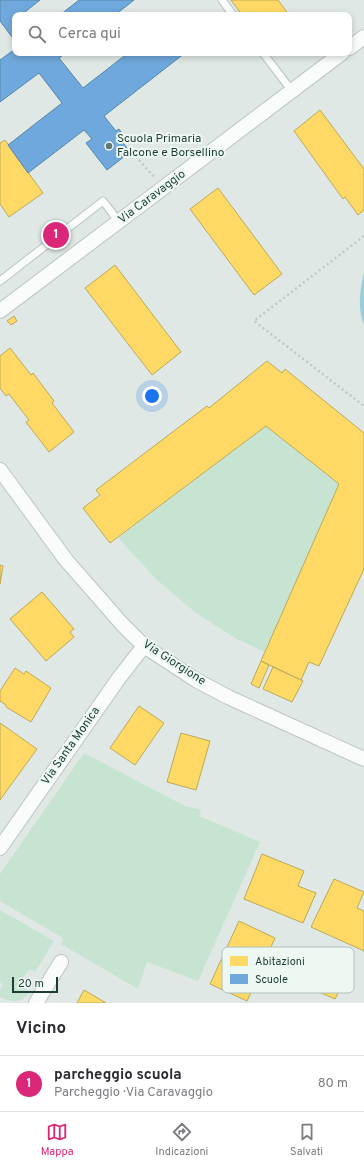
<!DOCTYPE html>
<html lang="it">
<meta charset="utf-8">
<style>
:root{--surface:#fff;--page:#f7f7f7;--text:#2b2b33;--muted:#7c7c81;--line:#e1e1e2;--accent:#db2777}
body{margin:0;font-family:Overpass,sans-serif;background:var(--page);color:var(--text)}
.scale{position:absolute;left:12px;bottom:10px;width:46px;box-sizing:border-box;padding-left:4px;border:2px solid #1d3c36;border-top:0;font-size:11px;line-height:14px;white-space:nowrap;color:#1d3c36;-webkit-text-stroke:3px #eef8f3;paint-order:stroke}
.you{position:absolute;left:152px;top:396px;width:14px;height:14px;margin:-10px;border:3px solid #fff;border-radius:50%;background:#1a73e8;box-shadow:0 0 0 6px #1a73e833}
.badge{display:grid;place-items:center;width:26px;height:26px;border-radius:50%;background:var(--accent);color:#fff;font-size:13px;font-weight:700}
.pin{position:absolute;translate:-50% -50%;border:2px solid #fff;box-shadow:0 1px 4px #0006}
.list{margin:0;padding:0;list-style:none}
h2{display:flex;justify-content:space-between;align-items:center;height:52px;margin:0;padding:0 16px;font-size:17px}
h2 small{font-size:13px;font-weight:400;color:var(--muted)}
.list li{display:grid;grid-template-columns:26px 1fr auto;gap:12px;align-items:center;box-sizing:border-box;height:56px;padding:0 16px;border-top:1px solid var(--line)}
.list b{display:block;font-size:15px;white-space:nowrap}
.list p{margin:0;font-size:13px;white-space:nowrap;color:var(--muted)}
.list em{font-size:13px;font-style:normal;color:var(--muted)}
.icon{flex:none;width:22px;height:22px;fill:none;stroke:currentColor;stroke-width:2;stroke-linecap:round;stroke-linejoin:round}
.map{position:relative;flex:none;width:364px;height:1003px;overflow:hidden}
.search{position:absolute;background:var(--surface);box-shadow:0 2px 6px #0003;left:12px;right:12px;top:12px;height:44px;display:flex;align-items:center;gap:10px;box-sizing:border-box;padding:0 14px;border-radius:8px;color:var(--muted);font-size:15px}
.sheet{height:108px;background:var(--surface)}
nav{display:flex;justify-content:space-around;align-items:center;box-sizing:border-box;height:56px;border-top:1px solid var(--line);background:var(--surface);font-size:11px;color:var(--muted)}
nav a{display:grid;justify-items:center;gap:2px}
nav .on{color:var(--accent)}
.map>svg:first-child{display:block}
.green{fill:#c7e3d2}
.water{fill:#9bcedb}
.homes{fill:#ffd966;stroke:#bbaa58}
.schools{fill:#6fa8dc;stroke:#5688aa}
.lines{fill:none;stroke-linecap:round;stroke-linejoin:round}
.lane-casing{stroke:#bdc5c2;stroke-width:9}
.street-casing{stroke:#bdc5c2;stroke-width:16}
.path{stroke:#bec8c6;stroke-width:2.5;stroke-dasharray:2 3;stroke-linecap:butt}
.lane{stroke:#fafcfb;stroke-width:7}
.street{stroke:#fafcfb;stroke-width:14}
.poi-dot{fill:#617873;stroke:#eef8f3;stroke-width:1.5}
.labels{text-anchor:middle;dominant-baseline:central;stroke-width:4;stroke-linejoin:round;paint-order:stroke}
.poi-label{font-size:12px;fill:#1d3c36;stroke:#eef8f3;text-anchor:start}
.street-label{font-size:12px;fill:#1d3c36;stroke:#eef8f3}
.key{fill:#eef8f3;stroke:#afc0ba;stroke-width:1}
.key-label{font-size:11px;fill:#1d3c36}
</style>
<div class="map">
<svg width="364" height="1003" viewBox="0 0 364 1003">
<rect width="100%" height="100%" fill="#e0e8e5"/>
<g class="green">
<path d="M266,426L339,484L265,652L235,638L196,613L156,579L118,538Z"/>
<path d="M84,753L185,806L201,810L199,816L260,842L198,981L147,962L138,989L61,944L63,938L0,901V874Z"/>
<path d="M0,910L54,941L35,972L29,969L19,984L30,992C21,1003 13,1003 0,997V990L3,985L0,982Z"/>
</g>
<path class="water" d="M364,272V325C357,309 360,289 364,272Z"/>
<g class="homes">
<path d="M231,0H278L289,15H242Z"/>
<path d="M320,110L364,169V210L358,215L345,197L343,199L294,131Z"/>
<path d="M5,140L43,193L9,217L0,204V143Z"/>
<path d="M218,188L282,274L254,295L190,209Z"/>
<path d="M115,265L181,352L152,375L85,288Z"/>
<path d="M14,316L17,321L11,325L7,321Z"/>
<path d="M10,348L31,375L33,373L54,401L52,403L74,432L49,452L26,422L29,420L9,394L6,396L0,388V356Z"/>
<path d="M267,361L282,373L285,369L364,433V569L319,666L309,662L301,680L261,661L339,484L266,426L110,543L83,508L100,495L96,490L207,406L209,408Z"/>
<path d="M0,565L3,566L0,584Z"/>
<path d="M42,592L74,629L70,632L74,637L46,661L10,619Z"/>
<path d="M261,661L269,665L259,688L251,684Z"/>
<path d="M273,667L303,681L292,702L263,689Z"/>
<path d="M15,668L24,674L26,671L51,688L31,722L6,707V705L0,701V691Z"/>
<path d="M139,706L164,723L135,765L110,748Z"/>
<path d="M0,723L37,749L0,800Z"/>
<path d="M181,733L210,741L196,790L167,782Z"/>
<path d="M262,854L304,871L298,886L316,893L303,923L244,899Z"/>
<path d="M334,879L364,892L357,908L364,911V951L311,927Z"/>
<path d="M239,921L275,938L247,1001L210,984Z"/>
<path d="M302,954L350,976L343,990L340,989L335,999L319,992L321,988L312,983L309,989L290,980Z"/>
<path d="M84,990L106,1003H77Z"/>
</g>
<g class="schools">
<path d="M0,0H40L25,12L27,15H15V41L0,21Z"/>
<path d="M79,0H134L115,15H60Z"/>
<path d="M15,49V53H66L59,58L83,88L128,53H185L104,116L116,131L119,129L125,137L121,140L130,152L107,170L86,143L92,139L84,130L28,173L8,145L62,103L39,73L0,102V60Z"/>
</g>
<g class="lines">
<g class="lane-casing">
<g id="lane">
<path d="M222,0L233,15"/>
<path d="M263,53L292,91"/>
<path d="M0,281L103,201L119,222"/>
</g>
</g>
<g class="street-casing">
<g id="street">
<path d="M349,48L364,37"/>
<path d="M0,311L342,53"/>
<path d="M0,470L66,560L122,624L144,646L196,680L228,697L364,759"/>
<path d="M0,848L119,678L144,646"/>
<path d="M36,1003L61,962"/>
</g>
</g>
<g class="path">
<path d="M139,160L155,178"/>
<path d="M364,236L254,321L364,406"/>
</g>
<use href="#lane" class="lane"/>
<use href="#street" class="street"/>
</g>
<circle class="poi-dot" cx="109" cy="146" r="4"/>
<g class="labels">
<g class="poi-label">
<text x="117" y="139">Scuola Primaria<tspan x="117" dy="14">Falcone e Borsellino</tspan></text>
</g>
<g class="street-label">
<text transform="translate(152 197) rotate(-37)">Via Caravaggio</text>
<text transform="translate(174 663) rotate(33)">Via Giorgione</text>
<text transform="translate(71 746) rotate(-55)">Via Santa Monica</text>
</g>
</g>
<rect x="222" y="947" width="132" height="46" rx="6" class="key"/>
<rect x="230" y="956" width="18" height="10" fill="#ffd966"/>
<rect x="230" y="974" width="18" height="10" fill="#6fa8dc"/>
<g class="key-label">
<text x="255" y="965">Abitazioni</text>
<text x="255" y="983">Scuole</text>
</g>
</svg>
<div class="scale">20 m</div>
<div class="you"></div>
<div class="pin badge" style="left:56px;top:235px">1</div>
<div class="search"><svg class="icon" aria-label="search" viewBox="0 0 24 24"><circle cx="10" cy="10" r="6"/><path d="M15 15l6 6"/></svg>Cerca qui</div>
</div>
<section class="sheet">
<h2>Vicino<small></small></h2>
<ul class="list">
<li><span class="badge">1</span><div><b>parcheggio scuola</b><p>Parcheggio · Via Caravaggio</p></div><em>80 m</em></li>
</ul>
</section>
<nav>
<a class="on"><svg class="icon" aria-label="map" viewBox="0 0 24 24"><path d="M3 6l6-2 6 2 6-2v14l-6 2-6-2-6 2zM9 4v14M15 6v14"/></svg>Mappa</a>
<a><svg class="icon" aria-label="directions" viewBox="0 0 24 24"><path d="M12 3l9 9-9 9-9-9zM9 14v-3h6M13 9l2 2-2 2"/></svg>Indicazioni</a>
<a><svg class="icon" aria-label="saved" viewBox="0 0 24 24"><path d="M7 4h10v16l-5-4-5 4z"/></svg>Salvati</a>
</nav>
